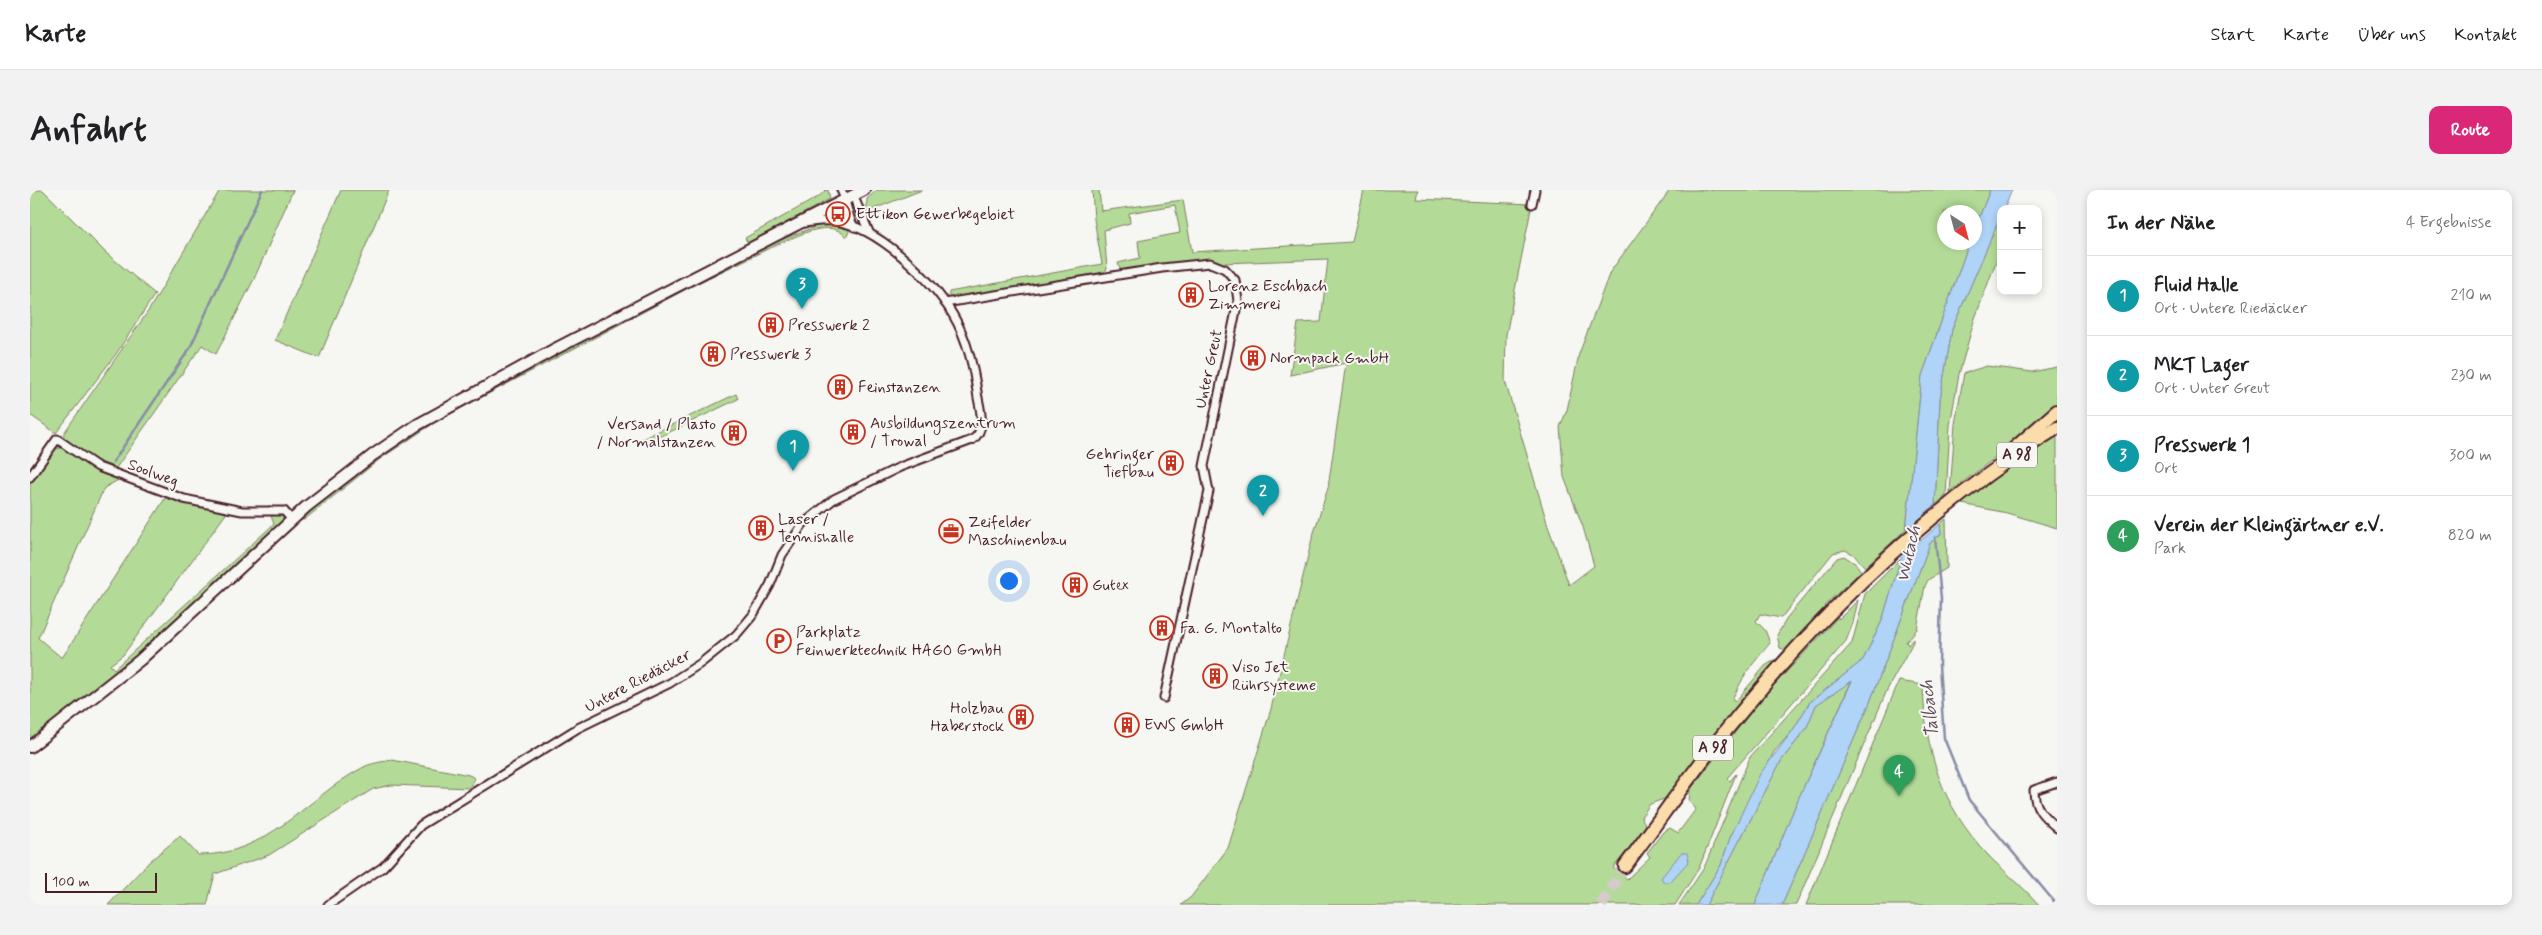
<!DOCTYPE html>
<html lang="de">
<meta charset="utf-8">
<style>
:root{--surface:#fff;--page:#f2f2f2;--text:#202124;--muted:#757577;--line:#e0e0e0;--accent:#db2777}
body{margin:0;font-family:Mynerve,sans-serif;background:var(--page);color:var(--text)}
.controls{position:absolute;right:15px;top:15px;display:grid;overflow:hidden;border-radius:10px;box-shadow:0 2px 8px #0003}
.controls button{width:45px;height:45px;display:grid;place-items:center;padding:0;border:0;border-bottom:1px solid var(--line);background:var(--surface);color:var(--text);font:25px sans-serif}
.compass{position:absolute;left:1907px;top:15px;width:45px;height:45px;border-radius:50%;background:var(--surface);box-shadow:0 2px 8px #0003;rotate:144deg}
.scale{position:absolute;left:15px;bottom:12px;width:112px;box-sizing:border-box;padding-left:5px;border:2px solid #4a1f2b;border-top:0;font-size:14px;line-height:18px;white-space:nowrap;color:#4a1f2b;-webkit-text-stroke:4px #f6f6f2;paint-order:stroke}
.you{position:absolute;left:978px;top:390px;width:18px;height:18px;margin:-12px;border:4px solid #fff;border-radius:50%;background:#1a73e8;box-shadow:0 0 0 8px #1a73e833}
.badge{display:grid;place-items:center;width:32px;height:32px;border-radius:50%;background:var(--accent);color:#fff;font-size:16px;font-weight:700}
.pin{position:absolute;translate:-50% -41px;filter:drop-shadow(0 1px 2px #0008)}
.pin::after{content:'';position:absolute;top:26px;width:18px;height:15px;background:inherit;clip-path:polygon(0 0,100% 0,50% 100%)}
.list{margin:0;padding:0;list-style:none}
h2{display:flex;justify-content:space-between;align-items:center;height:65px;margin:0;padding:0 20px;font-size:21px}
h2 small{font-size:16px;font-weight:400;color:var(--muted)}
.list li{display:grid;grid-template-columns:32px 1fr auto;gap:15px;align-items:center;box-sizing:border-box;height:80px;padding:0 20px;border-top:1px solid var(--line)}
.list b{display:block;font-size:19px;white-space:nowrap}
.list p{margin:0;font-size:16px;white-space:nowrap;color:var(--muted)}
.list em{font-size:16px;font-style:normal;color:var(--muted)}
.map{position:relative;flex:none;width:2027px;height:715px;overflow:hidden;border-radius:10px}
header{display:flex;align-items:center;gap:30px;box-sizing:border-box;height:70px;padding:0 25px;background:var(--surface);border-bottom:1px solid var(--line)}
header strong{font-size:24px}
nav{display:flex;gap:28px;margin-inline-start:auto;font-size:18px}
.intro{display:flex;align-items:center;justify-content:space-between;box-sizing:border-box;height:120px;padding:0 30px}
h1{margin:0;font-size:35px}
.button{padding:12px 22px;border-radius:10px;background:var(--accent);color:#fff;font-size:18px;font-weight:700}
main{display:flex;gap:30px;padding:0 30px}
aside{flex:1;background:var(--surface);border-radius:10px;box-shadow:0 2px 8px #0003}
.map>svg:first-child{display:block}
.green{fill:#b3db97;stroke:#7e7d61}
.water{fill:#afd4f8;stroke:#878ca6}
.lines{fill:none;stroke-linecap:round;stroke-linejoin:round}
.stream{stroke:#878ca6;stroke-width:2.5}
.river{stroke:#afd4f8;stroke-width:14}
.highway-tunnel{stroke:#d4cbca;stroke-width:12;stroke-dasharray:12 6;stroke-linecap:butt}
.street-casing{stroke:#4a1f2b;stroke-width:11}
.secondary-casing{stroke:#4a1f2b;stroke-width:14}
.highway-casing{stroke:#4a1f2b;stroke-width:16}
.street{stroke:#f6f6f2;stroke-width:7}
.secondary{stroke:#f6f6f2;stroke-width:10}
.highway{stroke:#faddab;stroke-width:12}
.labels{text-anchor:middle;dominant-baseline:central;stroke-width:4;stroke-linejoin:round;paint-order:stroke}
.shield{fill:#f6f6f2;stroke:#7e6067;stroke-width:1}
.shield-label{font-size:15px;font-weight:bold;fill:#4a1f2b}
.poi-label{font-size:16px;fill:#4a1f2b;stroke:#f6f6f2;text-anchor:start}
.street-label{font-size:16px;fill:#4a1f2b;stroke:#f6f6f2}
.water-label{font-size:18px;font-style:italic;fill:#634c5e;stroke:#f6f6f2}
</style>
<header>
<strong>Karte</strong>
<nav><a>Start</a><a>Karte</a><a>Über uns</a><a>Kontakt</a></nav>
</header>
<div class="intro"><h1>Anfahrt</h1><a class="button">Route</a></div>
<main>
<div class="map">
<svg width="2027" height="715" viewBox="0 0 2027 715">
<rect width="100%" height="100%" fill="#f6f6f2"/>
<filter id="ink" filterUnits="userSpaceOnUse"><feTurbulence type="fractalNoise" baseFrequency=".02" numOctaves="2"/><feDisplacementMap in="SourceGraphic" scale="10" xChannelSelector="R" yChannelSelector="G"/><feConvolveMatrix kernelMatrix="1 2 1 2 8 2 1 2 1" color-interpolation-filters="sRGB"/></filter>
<g filter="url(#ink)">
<g class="green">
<path d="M0,0H13L76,63L125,104L86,164L26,243L0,225Z"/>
<path d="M190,0H263L224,89L186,164L172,155L86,278L58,267L33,249L34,243L119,120Z"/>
<path d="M311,0H359L289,168L245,150Z"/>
<path d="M796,0H798L800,9L718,53L715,48L788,7Z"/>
<path d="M847,0H892L836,22L837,9Z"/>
<path d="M1062,0H1069L1071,21L1153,10L1162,62L1322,52L1334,0H1388L1386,9L1502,14L1476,145L1475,191L1518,336L1539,395L1564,376L1553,337L1534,287L1530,237L1537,220L1549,164L1580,82L1640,0H1960L1945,38L1944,22H1914V52L1939,53L1892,186L1876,339L1835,377L1823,364L1815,360L1803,363L1751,428L1730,424L1726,431L1735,440L1740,453L1717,481L1702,509L1706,511L1735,476L1746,469L1749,471L1642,606L1620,614L1611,627L1617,637L1583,678L1597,689L1620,667L1617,663L1633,642L1640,638L1648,643L1666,619L1659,611L1660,600L1732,508L1808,427L1809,429L1828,410L1823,433L1816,451L1697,588L1700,591L1706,584L1669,678L1645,715H1151L1161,707L1198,658L1241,519L1282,349L1298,298L1316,173L1260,185L1268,133L1291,132L1298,69L1193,73L1186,70L1093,80L1090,79L1088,73L1110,68L1108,51L1150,43L1145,15L1099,23L1100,33L1074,40L1077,79L1074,82L927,108H919V102L1072,74L1064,29Z"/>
<path d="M1971,25V58L1944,131L1929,184L1920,235L1916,306L1905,315L1910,209L1922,139Z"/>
<path d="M790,35H804L818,39L819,42L816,47C801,27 766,47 748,54L666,94L407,231L350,269L274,330H271L319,287L382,243L446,205L734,56Z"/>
<path d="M1957,176L2002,182L2027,177V215L1974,261L1920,302L1925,234L1934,183Z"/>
<path d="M706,204L708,209L615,254L610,250Z"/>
<path d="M2027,245V338L1977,323L1932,314L1937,308Z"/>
<path d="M29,258H34L59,275L90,289L74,298L8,448L32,468L136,307L198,321L93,465L80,475L84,479L244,334L241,326L250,324L255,330L93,478L0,551V293L23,260Z"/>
<path d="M1916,329L1917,378L1898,390L1895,396L1887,439L1876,452L1878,455L1883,449V452L1857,500L1766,715H1752L1840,512L1900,353L1911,344L1910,334Z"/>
<path d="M1814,366L1826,374L1831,381L1794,416L1796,418L1756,460L1750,458L1747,445L1759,425L1807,368Z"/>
<path d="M1871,368L1852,431L1833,470L1780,512L1763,540L1744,562L1700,648L1691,675L1666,715H1649L1674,678L1720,567L1822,453L1835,404Z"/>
<path d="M1822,490L1766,614L1725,715H1676L1751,571L1776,539L1786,515Z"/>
<path d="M1869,491L1893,495C1895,561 1911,615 1957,664C1973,681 1993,696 2009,715H1776Z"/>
<path d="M362,570L439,585L445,588L440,598L361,595L343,599L239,665L185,684L177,715H78L120,671L150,646L168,665C238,666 276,608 332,578C340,573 352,572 362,570Z"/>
</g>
<g class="water">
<path d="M1960,0H1982L1974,19H1971V25L1922,139L1910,209L1905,315L1876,339L1892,186L1939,53L1944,52L1945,38Z"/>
<path d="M1910,334L1911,344L1900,353L1840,512L1752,715H1725L1766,614L1822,491L1786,515L1776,539L1751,571L1676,715H1666L1691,675L1700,648L1730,584L1763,540L1780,512L1833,470L1852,431L1871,368Z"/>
<path d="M1651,663H1657L1659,671L1640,692H1634L1631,688Z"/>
</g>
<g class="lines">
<g class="stream">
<path d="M83,272L160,158L232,0"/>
<path d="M1905,347L1911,408L1909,475L1914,548L1939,610L2027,715"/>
</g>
<path class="river" d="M1877,377L1890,312"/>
<path class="highway-tunnel" d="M1571,715L1595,676"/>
<g class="street-casing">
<g id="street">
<path d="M811,0C817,11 817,25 824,37"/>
<path d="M823,5L839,42"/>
<path d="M1502,14L1505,0"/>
<path d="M915,113L1132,78L1180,73L1195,79L1205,90L1208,111L1174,276L1179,301L1134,508"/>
<path d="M0,287L27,249L68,277L154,309L212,321H254L262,330"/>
<path d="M2027,592L2004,600C2004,618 2014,627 2027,638"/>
<path d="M298,715L353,677L391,635L548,538L640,493L671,473L706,445L723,425L740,395L752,365L773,334L804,309L870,277L942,250C956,241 951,222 948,208C944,180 938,150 923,125C902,89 847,36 804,31C794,30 783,32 774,33"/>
</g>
</g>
<g class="secondary-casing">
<path id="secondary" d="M0,557L110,470L276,317L343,265L387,235L525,159L834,0"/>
</g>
<g class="highway-casing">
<g id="highway">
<path d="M1979,263L2027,221"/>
<path d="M1595,676C1628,632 1659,586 1694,543C1788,426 1899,317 2027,238"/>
</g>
</g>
<use href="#street" class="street"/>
<use href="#secondary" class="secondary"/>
<use href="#highway" class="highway"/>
</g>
</g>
<defs>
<g id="bus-ring" transform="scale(1.25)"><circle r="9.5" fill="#f6f6f2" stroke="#c8321e" stroke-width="1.5"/><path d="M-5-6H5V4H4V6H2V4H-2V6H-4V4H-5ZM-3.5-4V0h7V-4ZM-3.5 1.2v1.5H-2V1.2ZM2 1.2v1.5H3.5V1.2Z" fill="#c8321e"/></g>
<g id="building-ring" transform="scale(1.25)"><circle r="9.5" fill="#f6f6f2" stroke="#c8321e" stroke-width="1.5"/><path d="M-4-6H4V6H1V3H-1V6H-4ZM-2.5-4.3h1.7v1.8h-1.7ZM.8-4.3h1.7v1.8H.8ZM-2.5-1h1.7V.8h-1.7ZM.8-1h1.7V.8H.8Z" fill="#c8321e"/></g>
<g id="office-ring" transform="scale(1.25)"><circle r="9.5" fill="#f6f6f2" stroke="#c8321e" stroke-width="1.5"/><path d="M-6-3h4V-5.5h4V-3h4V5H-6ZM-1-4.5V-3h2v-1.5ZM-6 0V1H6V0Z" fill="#c8321e"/></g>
<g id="parking-ring" transform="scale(1.25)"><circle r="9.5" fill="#f6f6f2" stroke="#c8321e" stroke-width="1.5"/><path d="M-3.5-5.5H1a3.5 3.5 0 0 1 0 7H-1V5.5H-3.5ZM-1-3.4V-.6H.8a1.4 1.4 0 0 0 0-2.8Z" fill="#c8321e"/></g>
</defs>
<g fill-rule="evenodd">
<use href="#bus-ring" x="808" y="24"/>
<use href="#building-ring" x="1161" y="105"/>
<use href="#building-ring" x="741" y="135"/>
<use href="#building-ring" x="683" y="164"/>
<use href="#building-ring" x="1223" y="168"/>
<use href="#building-ring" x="810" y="197"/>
<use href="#building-ring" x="823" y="242"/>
<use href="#building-ring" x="704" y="243"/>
<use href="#building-ring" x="1141" y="273"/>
<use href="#building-ring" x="731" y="338"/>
<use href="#office-ring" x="921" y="341"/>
<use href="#building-ring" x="1045" y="395"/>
<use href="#building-ring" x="1132" y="438"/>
<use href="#parking-ring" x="749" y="451"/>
<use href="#building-ring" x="1185" y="486"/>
<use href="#building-ring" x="991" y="527"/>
<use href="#building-ring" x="1097" y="535"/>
</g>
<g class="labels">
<g class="shield">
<rect x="1967" y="252.5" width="40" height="25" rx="4"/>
<rect x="1663" y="545.5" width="40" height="25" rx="4"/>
</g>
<g class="shield-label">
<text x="1987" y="265">A 98</text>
<text x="1683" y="558">A 98</text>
</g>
<g class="poi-label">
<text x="826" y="24">Ettikon Gewerbegebiet</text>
<text x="1178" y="96">Lorenz Eschbach<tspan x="1178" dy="18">Zimmerei</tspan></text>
<text x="758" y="135">Presswerk 2</text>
<text x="700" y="164">Presswerk 3</text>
<text x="1240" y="168">Normpack GmbH</text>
<text x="828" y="197">Feinstanzen</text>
<text x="840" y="233">Ausbildungszentrum<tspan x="840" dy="18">/ Trowal</tspan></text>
<text x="686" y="234" text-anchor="end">Versand / Plasto<tspan x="686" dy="18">/ Normalstanzen</tspan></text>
<text x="1124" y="264" text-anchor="end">Gehringer<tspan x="1124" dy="18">Tiefbau</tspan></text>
<text x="748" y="329">Laser /<tspan x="748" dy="18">Tennishalle</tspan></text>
<text x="938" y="332">Zeifelder<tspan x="938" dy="18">Maschinenbau</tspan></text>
<text x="1062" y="395">Gutex</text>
<text x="1150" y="438">Fa. G. Montalto</text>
<text x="766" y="442">Parkplatz<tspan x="766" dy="18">Feinwerktechnik HAGO GmbH</tspan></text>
<text x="1202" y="477">Viso Jet<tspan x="1202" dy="18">Rührsysteme</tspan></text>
<text x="974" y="518" text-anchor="end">Holzbau<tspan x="974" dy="18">Haberstock</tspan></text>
<text x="1114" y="535">EWS GmbH</text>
</g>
<g class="street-label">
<text transform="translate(1179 179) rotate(-78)">Unter Greut</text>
<text transform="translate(123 283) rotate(20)">Soolweg</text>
<text transform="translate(608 491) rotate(-28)">Untere Riedäcker</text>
</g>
<g class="water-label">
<text transform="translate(1879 364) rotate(-77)">Wutach</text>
<text transform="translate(1900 519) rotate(-96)">Talbach</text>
</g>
</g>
</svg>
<div class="controls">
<button>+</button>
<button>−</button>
</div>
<svg class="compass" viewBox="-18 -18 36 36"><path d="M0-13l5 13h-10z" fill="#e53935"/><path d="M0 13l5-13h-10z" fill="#757577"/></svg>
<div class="scale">100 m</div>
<div class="you"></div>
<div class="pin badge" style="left:763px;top:281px;background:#0f9aa8">1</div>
<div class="pin badge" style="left:1233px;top:326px;background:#0f9aa8">2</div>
<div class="pin badge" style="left:772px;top:119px;background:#0f9aa8">3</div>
<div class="pin badge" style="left:1869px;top:606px;background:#2e9e5b">4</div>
</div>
<aside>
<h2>In der Nähe<small>4 Ergebnisse</small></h2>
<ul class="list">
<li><span class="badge" style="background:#0f9aa8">1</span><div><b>Fluid Halle</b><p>Ort · Untere Riedäcker</p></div><em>210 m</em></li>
<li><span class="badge" style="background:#0f9aa8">2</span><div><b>MKT Lager</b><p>Ort · Unter Greut</p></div><em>230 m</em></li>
<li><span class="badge" style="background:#0f9aa8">3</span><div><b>Presswerk 1</b><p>Ort</p></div><em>300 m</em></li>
<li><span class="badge" style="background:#2e9e5b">4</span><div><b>Verein der Kleingärtner e.V.</b><p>Park</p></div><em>820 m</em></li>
</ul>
</aside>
</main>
